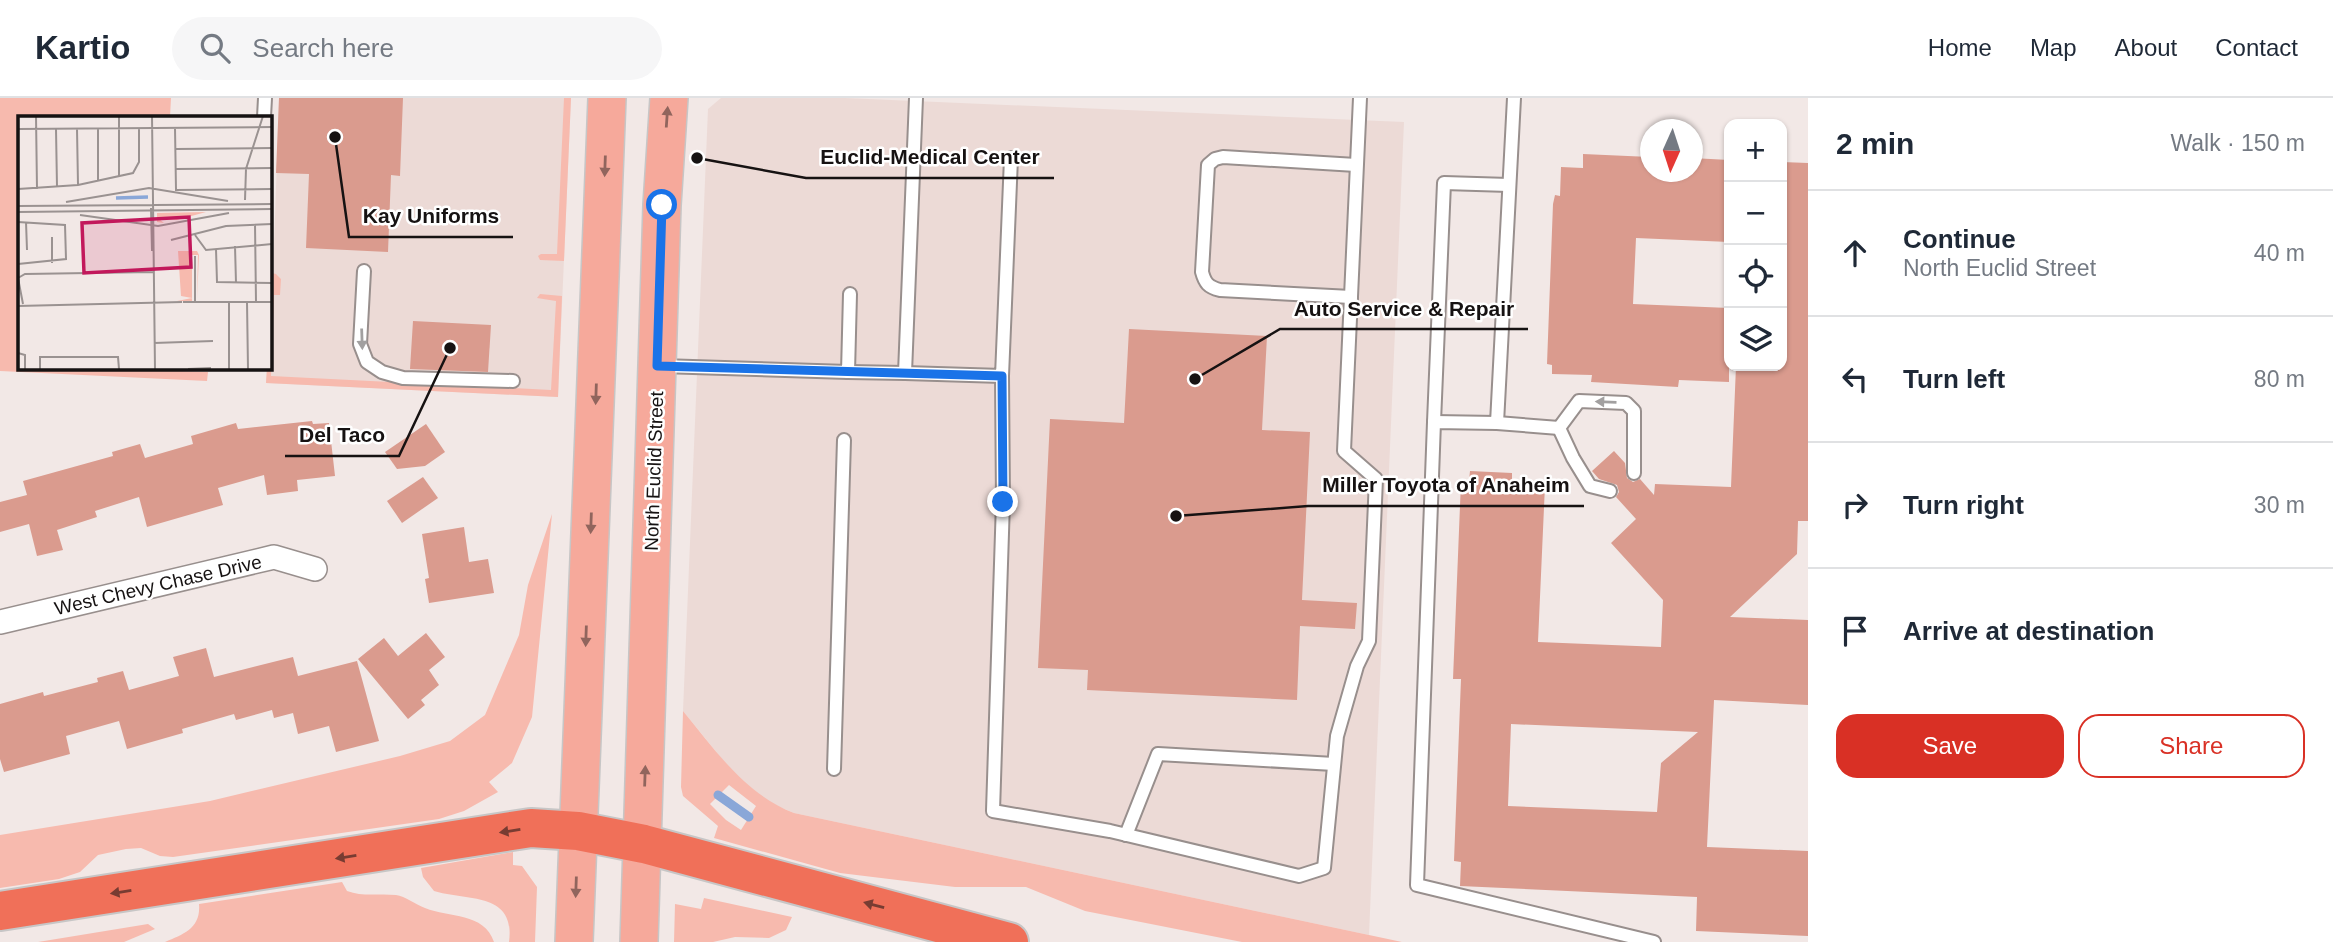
<!DOCTYPE html>
<meta charset="utf-8">
<style>
:root{--surface:#fff;--page:#f6f6f7;--text:#1f2937;--muted:#747a83;--line:#e0e1e3;--accent:#d93025}
body{margin:0;font-family:Helvetica,sans-serif;background:var(--page);color:var(--text)}
.controls{position:absolute;right:21px;top:21px;display:grid;overflow:hidden;border-radius:14px;box-shadow:0 2px 5px #0004}
.controls button{width:63px;height:63px;display:grid;place-items:center;padding:0;border:0;border-bottom:2px solid var(--line);background:var(--surface);color:var(--text);font:35px sans-serif}
.compass{position:absolute;left:1640px;top:21px;width:63px;height:63px;border-radius:50%;background:var(--surface);box-shadow:0 2px 5px #0004;rotate:183deg}
.stop{position:absolute;width:21px;height:21px;margin:-16px;border:5px solid #1a73e8;border-radius:50%;background:#fff}
.stop.end{background:#1a73e8;border-color:#fff;box-shadow:0 2px 7px #0008}
.list{margin:0;padding:0;list-style:none}
h2{display:flex;justify-content:space-between;align-items:center;height:91px;margin:0;padding:0 28px;font-size:30px}
h2 small{font-size:23px;font-weight:400;color:var(--muted)}
.list li{display:grid;grid-template-columns:46px 1fr auto;gap:21px;align-items:center;box-sizing:border-box;height:126px;padding:0 28px;border-top:2px solid var(--line)}
.list b{display:block;font-size:26px;white-space:nowrap}
.list p{margin:0;font-size:23px;white-space:nowrap;color:var(--muted)}
.list em{font-size:23px;font-style:normal;color:var(--muted)}
.actions{display:flex;gap:14px;padding:21px 28px}
.actions a{flex:1;padding:16px 0;border:2px solid var(--accent);border-radius:21px;text-align:center;font-size:24px;color:var(--accent)}
.actions .main{background:var(--accent);color:#fff}
.icon{flex:none;width:38px;height:38px;fill:none;stroke:currentColor;stroke-width:2;stroke-linecap:round;stroke-linejoin:round}
.map{position:relative;flex:none;width:1808px;height:844px;overflow:hidden}
header{display:flex;align-items:center;gap:42px;box-sizing:border-box;height:98px;padding:0 35px;background:var(--surface);border-bottom:2px solid var(--line)}
header strong{font-size:33px}
nav{display:flex;gap:38px;margin-inline-start:auto;font-size:24px}
.search{width:490px;height:63px;background:var(--page);display:flex;align-items:center;gap:18px;box-sizing:border-box;padding:0 24px;border-radius:38px;color:var(--muted);font-size:26px}
main{display:flex}
aside{flex:1;background:var(--surface)}
.map>svg:first-child{display:block}
.built{fill:#ecdad6}
.green{fill:#f7baae;fill-rule:evenodd}
.lines{fill:none;stroke-linecap:round;stroke-linejoin:round}
.stream{stroke:#8aa7d8;stroke-width:9}
.building{fill:#da9b8e;fill-rule:evenodd}
.service-casing{stroke:#988f8d;stroke-width:16}
.minor-casing{stroke:#988f8d;stroke-width:26}
.primary-casing{stroke:#c7c6c6;stroke-width:40}
.motorway-casing{stroke:#c7c6c6;stroke-width:42}
.service{stroke:#fff;stroke-width:12}
.minor{stroke:#fff;stroke-width:23}
.primary{stroke:#f6a99b;stroke-width:37}
.motorway{stroke:#f07059;stroke-width:38}
.oneway{fill:#91655d}
.oneway2{fill:#a2a0a0}
.oneway3{fill:#783c32}
.route{stroke:#1a73e8;stroke-width:9}
.labels{text-anchor:middle;dominant-baseline:central;stroke-width:5;stroke-linejoin:round;paint-order:stroke}
.street-label{font-size:19px;fill:#161212;stroke:#fff}
.inset-river{fill:none;stroke:#8aa7d8;stroke-width:3.5}
.inset-road{fill:none;stroke:#9a9291;stroke-width:2}
.view{fill:#c2185b;fill-opacity:0.15;stroke:#c2185b;stroke-width:3.5}
.inset-edge{fill:none;stroke:#161212;stroke-width:3.5}
.leader{fill:none;stroke:#161212;stroke-width:2.5}
.callout-dot{fill:#161212;stroke:#fff;stroke-width:2.5}
.callout-label{font-size:21px;text-anchor:middle;font-weight:bold;fill:#161212;stroke:#fff;stroke-width:5;stroke-linejoin:round;paint-order:stroke}
</style>
<header>
<strong>Kartio</strong>
<div class="search"><svg class="icon" aria-label="search" viewBox="0 0 24 24"><circle cx="10" cy="10" r="6"/><path d="M15 15l6 6"/></svg>Search here</div>
<nav><a>Home</a><a>Map</a><a>About</a><a>Contact</a></nav>
</header>
<main>
<div class="map">
<svg width="1808" height="844" viewBox="0 0 1808 844">
<rect width="100%" height="100%" fill="#f2e8e6"/>
<g class="built">
<path d="M279,0H571L558,299L266,285L267,270H270Z"/>
<path d="M721,0H845L1404,24L1369,837L794,715L770,705L736,678L683,613L708,11Z"/>
</g>
<g class="green">
<path d="M0,0H171L170,19H19V270H181L182,273L208,274L207,283L0,273Z"/>
<path d="M564,0H571L564,163L540,162L538,158L541,156H557Z"/>
<path d="M272,175L276,176L281,181L280,197H274L271,278L551,292L556,203L537,200L540,196L562,198L558,299L266,285L267,270H270Z"/>
<path d="M552,416L532,619L512,665L489,684L498,694L464,713L439,721L173,759L160,758L141,750L126,751L98,757L80,774L59,781L0,790V737L210,703L400,658L450,643L485,617L519,537L528,487Z"/>
<path d="M683,613C716,653 745,696 794,715L1402,844H1242L1085,813L1026,789H955L840,775L714,740L718,728L683,698L681,689ZM729,687L756,708L741,732L726,722L710,706Z"/>
<path d="M513,754V767L522,768L537,789L535,844H509C516,793 465,803 434,793L423,779L421,770Z"/>
<path d="M342,784L347,793C363,799 379,795 396,797C405,798 416,807 425,810C449,820 484,814 494,844H165C184,836 201,830 199,806Z"/>
<path d="M704,800L792,819L786,832L769,840L735,839L713,844H674L675,806L701,811Z"/>
<path d="M148,826L155,831L124,844H38Z"/>
</g>
<g class="lines">
<path class="stream" d="M718,697L749,719"/>
</g>
<g class="building">
<path d="M279,0H403L400,78L391,77L388,154L306,150L309,76L276,75Z"/>
<path d="M1583,56L1650,59V74H1692V60L1729,62V144L1636,140L1633,206L1729,210V284L1679,282L1678,289L1591,284L1592,277L1552,276V267L1547,266L1553,106L1555,97L1560,98L1561,69L1583,70Z"/>
<path d="M1782,64L1808,65V423H1798L1797,456L1730,519L1808,522V607L1714,602L1707,749L1808,753V838L1696,833L1697,799L1460,788L1461,764L1454,763L1461,581H1453L1461,383H1469L1470,373L1512,375V385L1545,387L1538,544L1661,549L1663,502L1611,445L1636,421L1616,399L1619,394L1617,387L1599,381L1592,373L1614,353L1625,365L1627,380L1633,384L1640,381L1654,397L1655,386L1731,389L1736,268H1782ZM1511,626L1698,634L1661,665L1657,714L1508,708Z"/>
<path d="M413,223L491,227L488,274L410,271Z"/>
<path d="M1129,231L1267,238L1262,332L1310,334L1302,502L1357,505L1355,531L1300,528L1297,602L1087,592L1088,572L1038,570L1050,321L1124,325Z"/>
<path d="M312,323L313,326L329,325L335,378L297,382L298,393L267,397L264,377L218,390L223,407L147,429L139,399L95,413L97,419L57,432L63,452L37,458L29,426L0,434V404L27,397L23,383L113,358L112,354L140,346L145,360L193,346L191,338L236,325L238,331Z"/>
<path d="M426,326L445,354L425,368L397,371L385,354Z"/>
<path d="M423,379L438,400L402,425L387,403Z"/>
<path d="M464,429L469,464L488,461L494,495L429,505L425,481L429,480L422,436Z"/>
<path d="M426,535L445,559L429,572L439,587L421,602L425,607L408,621L358,561L384,540L398,558Z"/>
<path d="M206,550L214,579L293,559L298,578L357,563L379,643L336,654L329,628L298,636L293,615L274,620L272,612L236,622L234,616L182,631L183,635L127,651L119,623L66,638L70,656L4,674L0,661V606L43,594L44,598L98,584L97,580L123,573L129,592L179,578L173,559Z"/>
</g>
<g class="lines">
<g class="service-casing">
<g id="service">
<path d="M916,0L905,275L1002,278L1011,60"/>
<path d="M1514,0L1497,325L1434,324L1417,787L1654,844"/>
<path d="M264,19L265,0"/>
<path d="M364,173L360,246L367,264L382,274L403,280L513,283"/>
<path d="M1351,199L1220,192C1208,189 1205,185 1202,174L1208,67L1215,61L1223,59L1356,67"/>
<path d="M661,268L848,274L850,196"/>
<path d="M848,274L905,275"/>
<path d="M1002,278L1003,404L993,713L1110,733L1299,778L1324,770L1337,638L1357,568L1369,543L1376,381L1344,353L1360,0"/>
<path d="M1434,324L1444,85L1509,87"/>
<path d="M1497,325L1559,330"/>
<path d="M1559,330L1579,303L1626,305L1634,313V375"/>
<path d="M1559,330L1573,360L1590,388L1610,393"/>
<path d="M834,671L844,342"/>
<path d="M1126,737L1158,656L1334,666"/>
</g>
</g>
<g class="minor-casing">
<path id="minor" d="M0,524L274,459L315,471"/>
</g>
<g class="primary-casing">
<g id="primary">
<path d="M574,844L607,0"/>
<path d="M639,844L662,107L669,0"/>
</g>
</g>
<g class="motorway-casing">
<path id="motorway" d="M0,813L531,730L578,733L644,746L1009,844"/>
</g>
<use href="#service" class="service"/>
<use href="#minor" class="minor"/>
<use href="#primary" class="primary"/>
<use href="#motorway" class="motorway"/>
</g>
<defs><path id="oneway-solid" d="M-6-.8H1V-3.2L6.5 0L1 3.2V.8H-6Z" transform="scale(1.75)"/></defs>
<g class="oneway">
<use href="#oneway-solid" transform="translate(667 19) rotate(-86)"/>
<use href="#oneway-solid" transform="translate(605 68) rotate(92)"/>
<use href="#oneway-solid" transform="translate(596 296) rotate(92)"/>
<use href="#oneway-solid" transform="translate(591 425) rotate(92)"/>
<use href="#oneway-solid" transform="translate(586 538) rotate(92)"/>
<use href="#oneway-solid" transform="translate(645 678) rotate(-88)"/>
<use href="#oneway-solid" transform="translate(576 789) rotate(92)"/>
</g>
<g class="oneway2">
<use href="#oneway-solid" transform="translate(362 241) rotate(88)"/>
<use href="#oneway-solid" transform="translate(1606 304) rotate(-178)"/>
</g>
<g class="oneway3">
<use href="#oneway-solid" transform="translate(510 733) rotate(171)"/>
<use href="#oneway-solid" transform="translate(346 759) rotate(171)"/>
<use href="#oneway-solid" transform="translate(121 794) rotate(171)"/>
<use href="#oneway-solid" transform="translate(874 807) rotate(-165)"/>
</g>
<g class="lines">
<path class="route" d="M662,107L657,268L1002,278L1003,404"/>
</g>
<g class="labels">
<g class="street-label">
<text transform="translate(654 373) rotate(-88)">North Euclid Street</text>
<text transform="translate(158 487) rotate(-13)">West Chevy Chase Drive</text>
</g>
</g>
<g transform="translate(18 18)">
<rect width="254" height="254" fill="#f2e8e6"/>
<path d="M188,96L159,104L141,103L146,107L139,106V97ZM160,135H179L181,139L179,183L180,139H174V185H159L174,182L163,180Z" fill="#f7baae"/>
<path class="inset-river" d="M98,82L130,81"/>
<path class="inset-road" d="M18,0L19,73M101,0V60M134,0L137,253M80,12V64M157,12L158,74L254,73M0,13L254,11M38,13L39,71M59,13L60,69M158,33L254,32M158,53L254,52M0,73L60,69L115,57L121,46V12M227,84L228,53L245,0M48,86L131,72L210,85M0,90L254,88M133,92L134,135M0,96L254,93M62,99L140,110L211,97M0,106L47,109L48,143L0,148M8,106L9,134M237,108L238,186M177,119L188,134L254,128M34,121V147M153,124L208,110L254,108M217,130L218,167M198,133L199,166L254,167M177,140V187M0,162L7,158L135,156M0,162L5,188M165,186H254M211,186V253M229,186L230,253M0,190L164,186M136,227L195,225M0,237L7,239V253M22,253V241H100L101,253M170,253L193,252"/>
<path class="view" d="M171,101L173,151L66,157L64,107Z"/>
<rect width="254" height="254" class="inset-edge"/>
</g>
<path class="leader" d="M697 60L806 80H1054M335 39L349 139H513M1195 281L1280 231H1528M450 250L399 358H285M1176 418L1308 408H1584"/>
<g class="callout-dot">
<circle cx="697" cy="60" r="7"/>
<circle cx="335" cy="39" r="7"/>
<circle cx="1195" cy="281" r="7"/>
<circle cx="450" cy="250" r="7"/>
<circle cx="1176" cy="418" r="7"/>
</g>
<g class="callout-label">
<text x="930" y="66">Euclid-Medical Center</text>
<text x="431" y="125">Kay Uniforms</text>
<text x="1404" y="218">Auto Service &amp; Repair</text>
<text x="342" y="344">Del Taco</text>
<text x="1446" y="394">Miller Toyota of Anaheim</text>
</g>
</svg>
<div class="controls">
<button>+</button>
<button>−</button>
<button><svg class="icon" aria-label="locate" viewBox="0 0 24 24"><circle cx="12" cy="12" r="6"/><path d="M12 2v4M12 18v4M2 12h4M18 12h4"/></svg></button>
<button><svg class="icon" aria-label="layers" viewBox="0 0 24 24"><path d="M12 4l9 5-9 5-9-5zM3 14l9 5 9-5"/></svg></button>
</div>
<svg class="compass" viewBox="-18 -18 36 36"><path d="M0-13l5 13h-10z" fill="#e53935"/><path d="M0 13l5-13h-10z" fill="#747a83"/></svg>
<div class="stop" style="left:662px;top:107px"></div>
<div class="stop end" style="left:1003px;top:404px"></div>
</div>
<aside>
<h2>2 min<small>Walk · 150 m</small></h2>
<ul class="list">
<li><svg class="icon" aria-label="ahead" viewBox="0 0 24 24"><path d="M12 20V5M6 11l6-6 6 6"/></svg><div><b>Continue</b><p>North Euclid Street</p></div><em>40 m</em></li>
<li><svg class="icon" aria-label="left" viewBox="0 0 24 24"><path d="M17 20v-9H6M10 6l-5 5 5 5"/></svg><div><b>Turn left</b></div><em>80 m</em></li>
<li><svg class="icon" aria-label="right" viewBox="0 0 24 24"><path d="M7 20v-9h11M14 6l5 5-5 5"/></svg><div><b>Turn right</b></div><em>30 m</em></li>
<li><svg class="icon" aria-label="arrive" viewBox="0 0 24 24"><path d="M6 21V4h12l-3 4 3 4H6"/></svg><div><b>Arrive at destination</b></div></li>
</ul>
<div class="actions"><a class="main">Save</a><a>Share</a></div>
</aside>
</main>
